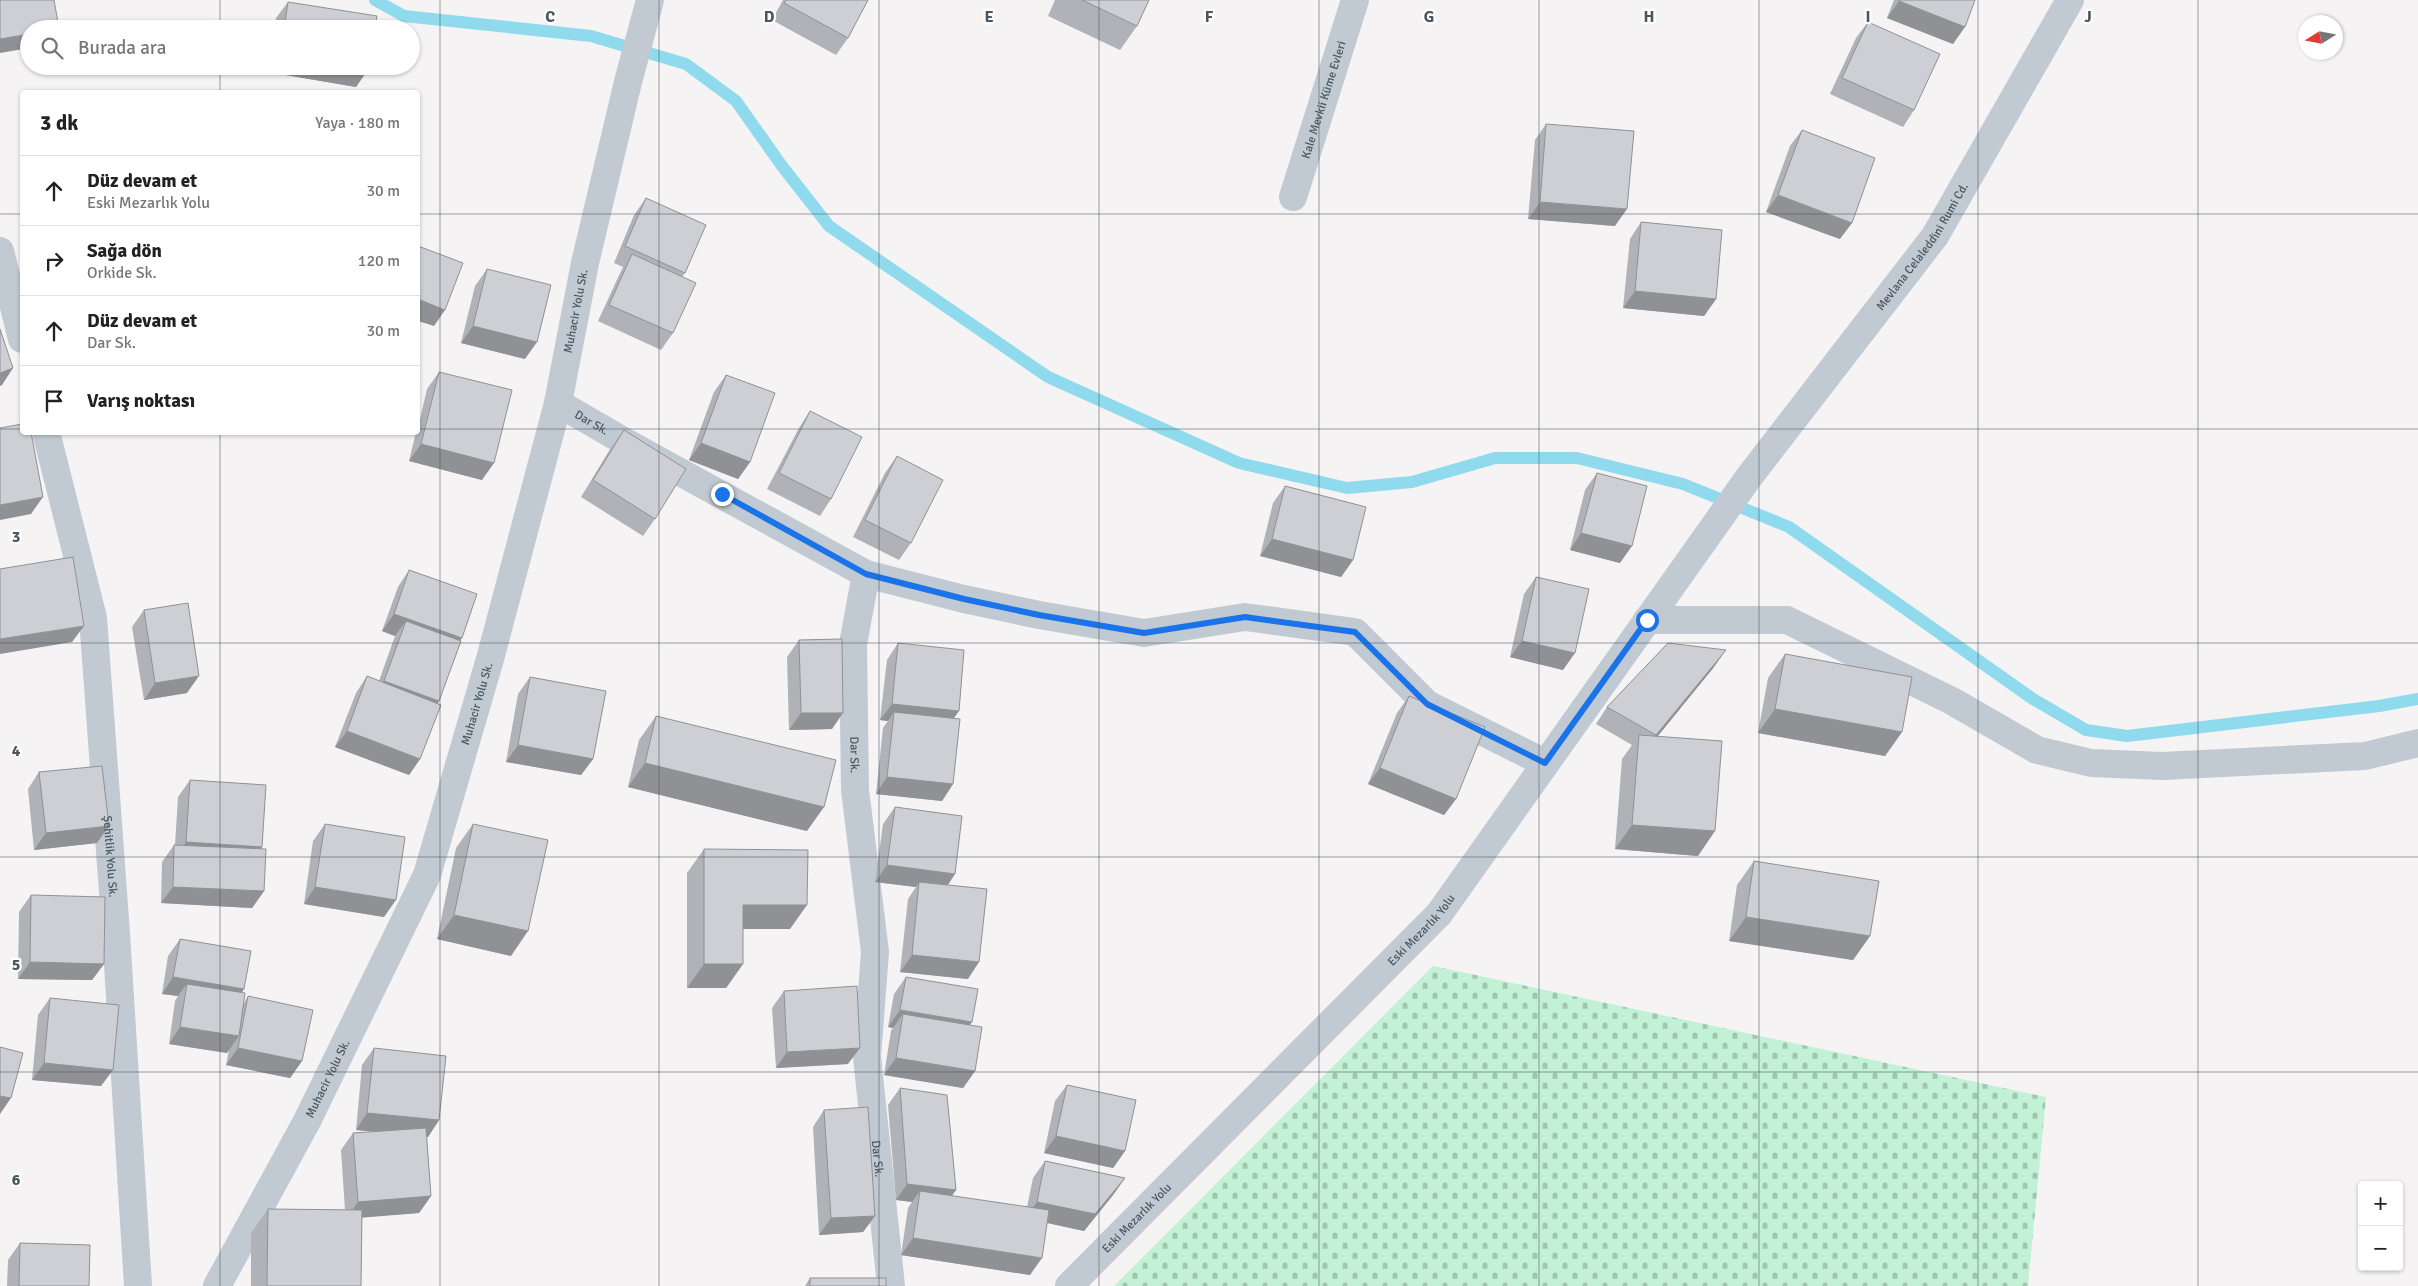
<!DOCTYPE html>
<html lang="tr">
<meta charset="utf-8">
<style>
:root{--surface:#fff;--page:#f2f2f2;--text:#222;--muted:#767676;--line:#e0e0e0}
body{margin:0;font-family:Signika,sans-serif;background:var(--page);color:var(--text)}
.controls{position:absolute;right:15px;bottom:15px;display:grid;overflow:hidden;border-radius:5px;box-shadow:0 1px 4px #0004}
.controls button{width:45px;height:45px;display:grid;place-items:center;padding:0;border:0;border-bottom:1px solid var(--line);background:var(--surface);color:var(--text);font:25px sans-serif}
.compass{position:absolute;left:2298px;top:15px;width:45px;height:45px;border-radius:50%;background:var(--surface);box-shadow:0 1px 4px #0004;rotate:259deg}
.stop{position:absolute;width:15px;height:15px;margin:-11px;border:4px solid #1a73e8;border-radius:50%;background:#fff}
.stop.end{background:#1a73e8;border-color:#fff;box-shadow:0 1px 5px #0008}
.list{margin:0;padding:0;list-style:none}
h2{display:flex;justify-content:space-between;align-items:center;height:65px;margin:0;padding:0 20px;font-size:21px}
h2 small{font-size:16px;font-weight:400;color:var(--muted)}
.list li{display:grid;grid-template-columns:32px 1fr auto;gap:15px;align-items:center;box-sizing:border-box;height:70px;padding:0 20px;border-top:1px solid var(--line)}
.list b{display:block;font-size:19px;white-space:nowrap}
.list p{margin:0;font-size:16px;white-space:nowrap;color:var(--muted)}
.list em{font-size:16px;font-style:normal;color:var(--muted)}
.icon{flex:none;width:28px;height:28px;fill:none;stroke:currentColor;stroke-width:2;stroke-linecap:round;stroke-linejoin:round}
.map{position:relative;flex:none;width:2418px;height:1286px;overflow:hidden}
.search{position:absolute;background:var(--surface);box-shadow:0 1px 4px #0004;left:20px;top:20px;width:400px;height:55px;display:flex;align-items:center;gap:12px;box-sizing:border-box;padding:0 18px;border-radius:28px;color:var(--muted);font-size:19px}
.panel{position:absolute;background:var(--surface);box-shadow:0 1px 4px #0004;left:20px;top:90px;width:400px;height:345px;border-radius:5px}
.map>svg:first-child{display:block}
.cemetery{fill:url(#cemetery-stones)}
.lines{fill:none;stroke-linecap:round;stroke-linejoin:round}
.stream{stroke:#90daee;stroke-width:12}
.minor{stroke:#c1cad2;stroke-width:28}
.tertiary{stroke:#c1cad2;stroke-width:28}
.wall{fill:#b0b2b7}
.shaded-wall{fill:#909195}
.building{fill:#cdcfd5;stroke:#909195}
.route{stroke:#1a73e8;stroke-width:6}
.grid{fill:none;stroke:#4a5661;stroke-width:1;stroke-opacity:0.55}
.labels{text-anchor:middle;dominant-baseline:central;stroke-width:4.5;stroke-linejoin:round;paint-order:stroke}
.street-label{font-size:12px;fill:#4a5661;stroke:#fff}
.grid-label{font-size:16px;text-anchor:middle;font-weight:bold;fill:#4a5661;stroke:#fff;stroke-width:4.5;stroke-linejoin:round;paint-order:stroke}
</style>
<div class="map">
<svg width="2418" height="1286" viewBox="0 0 2418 1286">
<defs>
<pattern id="cemetery-stones" width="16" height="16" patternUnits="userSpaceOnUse" patternTransform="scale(1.25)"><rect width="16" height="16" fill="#c3f1d5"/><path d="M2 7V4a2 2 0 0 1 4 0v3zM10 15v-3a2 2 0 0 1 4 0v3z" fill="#a0c6b0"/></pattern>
</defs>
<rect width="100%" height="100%" fill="#f5f3f3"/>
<path class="cemetery" d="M1433,966L2046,1097L2028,1286H1114Z"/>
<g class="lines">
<path class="stream" d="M375,0L404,16L591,36L686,64L736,101L782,166L829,226L1048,377L1239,463L1347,488L1412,482L1495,458H1577L1683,484L1789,527L2033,699L2086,730L2127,736L2379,706L2418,699"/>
<g class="minor">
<path id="s1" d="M1293,197L1355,0"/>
<path d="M0,251L22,339"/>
<path id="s2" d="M558,403L627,443L866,574L964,599L1039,615L1144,633L1245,617L1355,632L1427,704L1545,763"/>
<path id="s3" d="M46,432L93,618L116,933L138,1286"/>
<path id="s4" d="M866,574L853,644L855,790L875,952L867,1057L891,1286"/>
<path d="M1647,620H1787L1952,701L2037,750L2091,763L2162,766L2365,756L2418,743"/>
<path id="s5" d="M217,1286L307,1121L427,875L490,659L558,403L585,263L628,82L650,0"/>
</g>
<path class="tertiary" id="s6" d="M1069,1286L1439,914L1749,477L1935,236L2070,0"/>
</g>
<g class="wall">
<path d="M783,0H868L848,38L836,55L772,20Z"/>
<path d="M1055,0H1149L1137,26L1120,50L1048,16Z"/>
<path d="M1894,0H1975L1953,44L1887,18Z"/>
<path d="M288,2L375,29H275L276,18Z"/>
<path d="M1868,22L1914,110L1903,127L1830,94L1856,38Z"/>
<path d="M269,66H369L356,87L268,72Z"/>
<path d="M1546,124L1615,226L1528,219L1535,140Z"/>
<path d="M1802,130L1840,239L1766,212L1790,146Z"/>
<path d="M646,198L685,273L682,277L673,333L661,350L598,321L621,271L623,267L614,263L634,215Z"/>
<path d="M1641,222L1716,299L1704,316L1623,308L1630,239Z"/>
<path d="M487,269L525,359L461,343L475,286Z"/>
<path d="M439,372L482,480L409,461L416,432H418V428L427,389Z"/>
<path d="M726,375L750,462L738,479L689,460L714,392Z"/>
<path d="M810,411L831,499L820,516L767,489L799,428Z"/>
<path d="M624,430L655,519L643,536L581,497L612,446Z"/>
<path d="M897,456L911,543L899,560L853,537L885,473Z"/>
<path d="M1597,473L1620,563L1570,550L1585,490Z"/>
<path d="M1285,486L1353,560L1341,577L1260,556L1273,503Z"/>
<path d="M409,570L461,641L439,701L438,703L420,759L409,775L335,747L356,693L367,676L379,681L395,636L382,631L398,587Z"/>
<path d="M1536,577L1563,670L1510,657L1524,594Z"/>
<path d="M144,610L187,693L144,700L132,627Z"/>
<path d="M799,640L832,729L789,730L787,657Z"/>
<path d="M898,643L959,711L954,718L953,784L942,801L876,794L883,728L888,721L880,720L887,660Z"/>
<path d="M1785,654L1902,732L1885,756L1758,733L1768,678Z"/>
<path d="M1714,667L1657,736L1698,856L1615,849L1622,759L1632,745L1596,724L1607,707Z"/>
<path d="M530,677L593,759L581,775L506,762L518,694Z"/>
<path d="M1409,696L1456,799L1444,815L1368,784L1397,713Z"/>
<path d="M656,716L807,831L628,787L639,740Z"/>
<path d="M39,772L97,843L34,850L28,789Z"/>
<path d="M190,780L262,847L261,849L264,891L252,908L161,903L162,862L174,845H175L178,797Z"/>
<path d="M895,807L948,885L968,979L900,972L908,899L916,887L875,882L883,824Z"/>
<path d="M325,824L384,917L304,904L313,841Z"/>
<path d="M473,824L511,956L437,939L456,848Z"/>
<path d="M704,849L790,929H743V964L726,988H687V873Z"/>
<path d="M1754,861L1870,936L1853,960L1729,941L1737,885Z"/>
<path d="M31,895L104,964L92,980L18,979L19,912Z"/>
<path d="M180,939L244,989L242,992L244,1003L248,996L302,1061L290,1078L226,1065L229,1050L227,1053L169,1044L175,1001L178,996L162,994L168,956Z"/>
<path d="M906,977L970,1025L975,1071L963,1088L884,1075L891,1031L893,1028L888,1027L894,994Z"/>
<path d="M784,991L848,1064L776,1068L772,1008Z"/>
<path d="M50,998L101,1086L32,1080L38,1015Z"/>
<path d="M374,1048L439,1120L428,1137L426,1136L431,1196L419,1213L362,1217L361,1286H251V1233L268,1209L345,1210L341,1150L353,1133L378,1132L356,1130L362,1065Z"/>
<path d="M1067,1085L1125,1151L1113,1168L1044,1153L1055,1101Z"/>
<path d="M900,1088L956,1190L951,1196L1027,1207L1033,1178L1045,1161L1125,1178L1113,1195L1084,1231L1047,1223L1030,1275L901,1255L908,1208L912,1202L896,1200L888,1105Z"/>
<path d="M824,1110L875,1216L863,1232L819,1235L813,1127Z"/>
<path d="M20,1243L89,1286H7L8,1260Z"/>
<path d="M810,1278L886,1286H805Z"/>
</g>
<g class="shaded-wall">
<path d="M1899,1L1965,27L1953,44L1887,18Z"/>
<path d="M29,34V48L0,53V39Z"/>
<path d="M272,66H344L368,70L356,87L268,72Z"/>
<path d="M1778,195L1852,223L1840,239L1766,212Z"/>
<path d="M1540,202L1627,209L1615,226L1528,219Z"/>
<path d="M1635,291L1716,299L1704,316L1623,308Z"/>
<path d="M418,299L445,310L434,326L418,321Z"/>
<path d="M473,326L537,342L525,359L461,343Z"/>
<path d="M13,368L2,385L0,386V373Z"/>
<path d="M701,443L750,462L738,479L689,460Z"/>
<path d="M421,444L494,463L482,480L409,461Z"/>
<path d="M43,497L31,514L0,520V505Z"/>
<path d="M1581,533L1632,546L1620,563L1570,550Z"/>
<path d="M1272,539L1353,560L1341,577L1260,556Z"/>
<path d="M394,614L462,638L450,655L406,621L395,636L382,631Z"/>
<path d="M84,626L72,642L0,654V639Z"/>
<path d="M1522,641L1575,653L1563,670L1510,657Z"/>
<path d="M1726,650L1714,667L1645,752L1656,735Z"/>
<path d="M199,676L187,693L144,700L155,683Z"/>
<path d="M384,681L439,701L428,718L373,698Z"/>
<path d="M892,704L959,711L947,727L894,712L888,721L880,720Z"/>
<path d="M1775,709L1902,732L1885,756L1758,733Z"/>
<path d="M801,713H843L832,729L789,730Z"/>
<path d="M347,731L420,759L409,775L335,747Z"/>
<path d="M518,745L593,759L581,775L506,762Z"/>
<path d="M645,763L824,807L807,831L628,787Z"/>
<path d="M1380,768L1456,799L1444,815L1368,784Z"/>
<path d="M887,777L953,784L942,801L876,794Z"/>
<path d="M1632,825L1715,831L1698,856L1615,849Z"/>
<path d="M109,826L97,843L34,850L46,833Z"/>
<path d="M186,842L262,847L251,863L175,859Z"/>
<path d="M887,865L955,874L944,891L919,882L916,887L875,882Z"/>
<path d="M173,887L264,891L252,908L161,903Z"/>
<path d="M315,887L396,900L384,917L304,904Z"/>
<path d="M743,905H807L790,929H726Z"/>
<path d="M454,915L528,931L511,956L437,939Z"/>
<path d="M1746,917L1870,936L1853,960L1729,941Z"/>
<path d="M912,955L979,962L968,979L900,972Z"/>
<path d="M30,962L104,964L92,980L18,979Z"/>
<path d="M704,964H743L726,988H687Z"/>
<path d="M173,977L244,989L233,1006L187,984L178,996L162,994Z"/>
<path d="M900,1010L972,1022L960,1039L903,1014L893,1028L888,1027Z"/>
<path d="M180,1027L239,1036L227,1053L169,1044Z"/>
<path d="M238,1048L302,1061L290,1078L226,1065Z"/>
<path d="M860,1048L848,1064L776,1068L787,1052Z"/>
<path d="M896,1058L975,1071L963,1088L884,1075Z"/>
<path d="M44,1063L113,1070L101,1086L32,1080Z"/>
<path d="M0,1096L11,1098L0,1114Z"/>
<path d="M367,1113L439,1120L428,1137L356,1130Z"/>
<path d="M1056,1136L1125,1151L1113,1168L1044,1153Z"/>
<path d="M1125,1178L1113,1195L1084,1231L1025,1218L1037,1202Z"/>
<path d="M907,1184L956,1190L944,1207L920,1191L912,1202L896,1200Z"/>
<path d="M431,1196L419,1213L346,1219L358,1202Z"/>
<path d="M875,1216L863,1232L819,1235L831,1218Z"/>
<path d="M913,1238L1042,1258L1030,1275L901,1255Z"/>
</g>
<g class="building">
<path d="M0,0H54L59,28L29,29V34L0,39Z"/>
<path d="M786,0H868L848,38L784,3Z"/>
<path d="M1082,0H1149L1137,26Z"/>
<path d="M1899,0H1975L1965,27L1899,1Z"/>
<path d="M288,2L377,16L375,29H284Z"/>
<path d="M1868,22L1940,54L1914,110L1842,78Z"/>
<path d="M344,66H369L368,70Z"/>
<path d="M1546,124L1634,131L1627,209L1540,202Z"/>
<path d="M1802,130L1875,158L1852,223L1778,195Z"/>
<path d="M646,198L706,225L685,273L625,246Z"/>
<path d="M1641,222L1722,230L1716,299L1635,291Z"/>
<path d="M418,246L463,263L445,310L418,299Z"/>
<path d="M632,254L696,283L673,333L609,305Z"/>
<path d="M487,269L551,285L537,342L473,326Z"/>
<path d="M0,329L13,368L0,373Z"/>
<path d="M439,372L512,390L494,463L421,444Z"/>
<path d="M726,375L775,393L750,462L701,443Z"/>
<path d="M810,411L862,437L831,499L779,473Z"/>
<path d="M22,424V432H31L43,497L0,505V428Z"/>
<path d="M624,430L686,469L655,519L593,480Z"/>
<path d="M897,456L943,480L911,543L865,520Z"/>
<path d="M1597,473L1647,486L1632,546L1581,533Z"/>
<path d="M1285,486L1366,507L1353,560L1272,539Z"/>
<path d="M73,557L84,626L0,639V569Z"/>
<path d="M409,570L477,594L462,638L394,614Z"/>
<path d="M1536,577L1589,589L1575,653L1522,641Z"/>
<path d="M188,603L199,676L155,683L144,610Z"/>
<path d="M406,621L461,641L439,701L384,681Z"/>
<path d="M842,639L843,713H801L799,640Z"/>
<path d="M898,643L964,650L959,711L892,704Z"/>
<path d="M1668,643L1726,650L1656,735L1607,707Z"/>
<path d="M1785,654L1912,677L1902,732L1775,709Z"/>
<path d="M367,676L441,705L420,759L347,731Z"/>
<path d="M530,677L606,691L593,759L518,745Z"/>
<path d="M1409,696L1485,727L1456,799L1380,768Z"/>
<path d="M894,712L960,719L953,784L887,777Z"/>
<path d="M656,716L836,760L824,807L645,763Z"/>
<path d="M1639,735L1722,741L1715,831L1632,825Z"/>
<path d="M102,766L109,826L46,833L39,772Z"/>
<path d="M190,780L266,785L262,847L186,842Z"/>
<path d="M895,807L962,816L955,874L887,865Z"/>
<path d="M325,824L405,837L396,900L315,887Z"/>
<path d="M473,824L548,840L528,931L454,915Z"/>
<path d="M174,845L266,849L264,891L173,887Z"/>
<path d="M704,849L808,850L807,905H743V964H704Z"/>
<path d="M1754,861L1879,881L1870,936L1746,917Z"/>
<path d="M919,882L987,889L979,962L912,955Z"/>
<path d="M31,895L105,897L104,964L30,962Z"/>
<path d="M180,939L251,951L244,989L173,977Z"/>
<path d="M906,977L978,989L972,1022L900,1010Z"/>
<path d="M187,984L245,993L239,1036L180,1027Z"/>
<path d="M857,986L860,1048L787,1052L784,991Z"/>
<path d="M248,996L313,1010L302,1061L238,1048Z"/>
<path d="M50,998L119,1005L113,1070L44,1063Z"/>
<path d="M903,1014L982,1027L975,1071L896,1058Z"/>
<path d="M0,1047L23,1053L11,1098L0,1096Z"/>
<path d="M374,1048L446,1056L439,1120L367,1113Z"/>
<path d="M1067,1085L1136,1100L1125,1151L1056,1136Z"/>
<path d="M900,1088L947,1095L956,1190L907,1184Z"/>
<path d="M868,1107L875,1216L831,1218L824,1110Z"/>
<path d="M426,1128L431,1196L358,1202L353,1133Z"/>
<path d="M1045,1161L1125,1178L1095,1214L1037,1202Z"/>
<path d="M920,1191L1049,1210L1042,1258L913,1238Z"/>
<path d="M268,1209L362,1210L361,1286H267Z"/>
<path d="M20,1243L90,1245L89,1286H19Z"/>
<rect x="810" y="1278" width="76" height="8"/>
</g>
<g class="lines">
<path class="route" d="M722,494L866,574L964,599L1039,615L1144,633L1245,617L1355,632L1427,704L1545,763L1647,620"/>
</g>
<path class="grid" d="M220,0V29M440,0V1286M659,0V1286M879,0V1286M1099,0V1286M1319,0V1286M1539,0V1286M1759,0V1286M1978,0V1286M2198,0V1286M220,66V92M0,214H22M418,214H2418M0,429H22M418,429H2418M220,432V1286M0,643H2418M0,857H2418M0,1072H2418"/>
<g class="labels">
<g class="street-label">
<text stroke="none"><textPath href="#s1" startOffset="102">Kale Mevkii Küme Evleri</textPath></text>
<text stroke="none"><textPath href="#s6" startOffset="1349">Mevlana Celaleddini Rumi Cd.</textPath></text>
<text stroke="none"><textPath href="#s5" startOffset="1045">Muhacir Yolu Sk.</textPath></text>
<text stroke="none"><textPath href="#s2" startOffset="39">Dar Sk.</textPath></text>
<text stroke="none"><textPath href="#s5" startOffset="640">Muhacir Yolu Sk.</textPath></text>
<text stroke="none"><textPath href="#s4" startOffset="182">Dar Sk.</textPath></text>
<text stroke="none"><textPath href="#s3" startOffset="431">Şehitlik Yolu Sk.</textPath></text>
<text stroke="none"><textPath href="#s6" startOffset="501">Eski Mezarlık Yolu</textPath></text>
<text stroke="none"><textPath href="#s5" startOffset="235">Muhacir Yolu Sk.</textPath></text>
<text stroke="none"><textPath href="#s4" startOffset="588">Dar Sk.</textPath></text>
<text stroke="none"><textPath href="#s6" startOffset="96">Eski Mezarlık Yolu</textPath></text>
</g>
</g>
<g class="grid-label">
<text x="550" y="22">C</text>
<text x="769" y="22">D</text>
<text x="989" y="22">E</text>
<text x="1209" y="22">F</text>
<text x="1429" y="22">G</text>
<text x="1649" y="22">H</text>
<text x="1868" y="22">I</text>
<text x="2088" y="22">J</text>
<text x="16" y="542">3</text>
<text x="16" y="756">4</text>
<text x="16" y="970">5</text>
<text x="16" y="1185">6</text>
</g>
</svg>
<div class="controls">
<button>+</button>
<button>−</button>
</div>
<svg class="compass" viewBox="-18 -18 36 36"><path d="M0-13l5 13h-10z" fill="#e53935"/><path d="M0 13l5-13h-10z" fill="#767676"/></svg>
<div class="stop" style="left:1647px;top:620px"></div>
<div class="stop end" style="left:722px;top:494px"></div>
<div class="search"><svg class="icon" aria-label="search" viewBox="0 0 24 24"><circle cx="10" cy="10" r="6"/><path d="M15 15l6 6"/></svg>Burada ara</div>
<section class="panel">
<h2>3 dk<small>Yaya · 180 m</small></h2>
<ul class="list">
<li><svg class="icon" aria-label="ahead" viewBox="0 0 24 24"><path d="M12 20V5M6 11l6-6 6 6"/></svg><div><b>Düz devam et</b><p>Eski Mezarlık Yolu</p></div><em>30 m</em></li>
<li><svg class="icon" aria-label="right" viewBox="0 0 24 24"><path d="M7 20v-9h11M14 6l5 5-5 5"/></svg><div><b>Sağa dön</b><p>Orkide Sk.</p></div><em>120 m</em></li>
<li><svg class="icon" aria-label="ahead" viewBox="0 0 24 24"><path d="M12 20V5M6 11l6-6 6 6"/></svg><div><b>Düz devam et</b><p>Dar Sk.</p></div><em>30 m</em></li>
<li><svg class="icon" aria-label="arrive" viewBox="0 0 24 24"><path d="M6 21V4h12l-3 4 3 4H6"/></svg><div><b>Varış noktası</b></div></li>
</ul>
</section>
</div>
